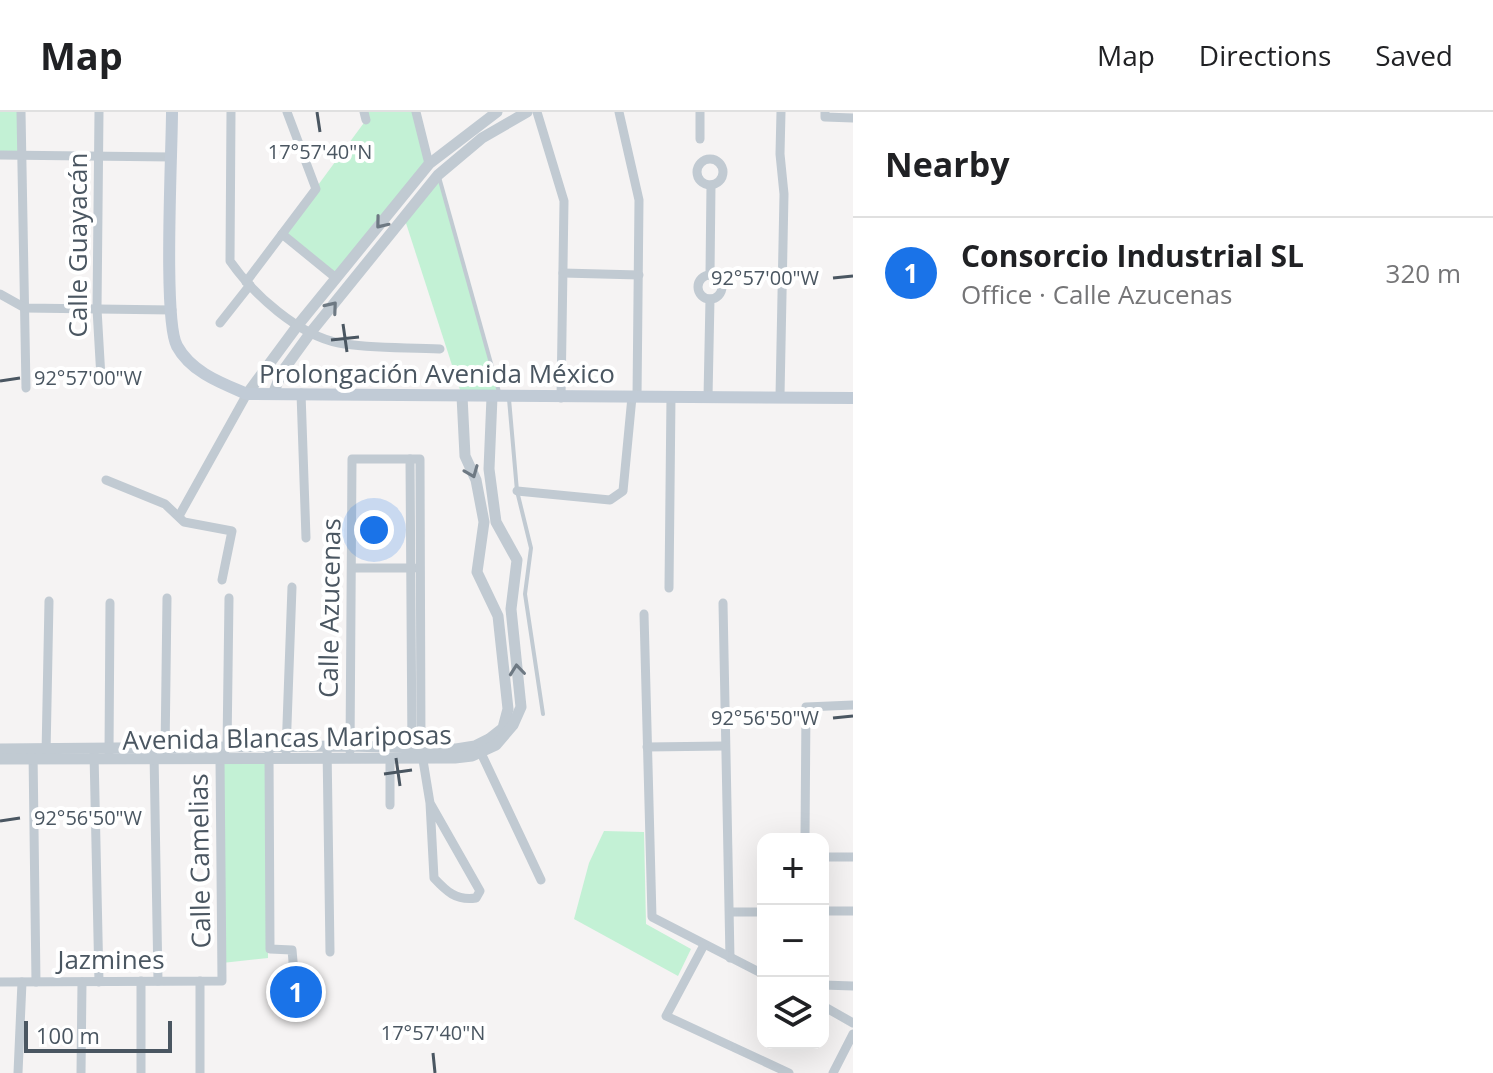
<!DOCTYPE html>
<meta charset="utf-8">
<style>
:root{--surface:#fff;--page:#f2f2f2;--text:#202124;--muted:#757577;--line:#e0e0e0;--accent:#1a73e8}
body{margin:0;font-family:"Open Sans",sans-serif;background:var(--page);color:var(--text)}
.controls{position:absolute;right:24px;bottom:24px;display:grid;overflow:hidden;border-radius:16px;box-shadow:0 8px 32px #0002}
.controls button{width:72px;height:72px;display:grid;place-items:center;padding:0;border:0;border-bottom:2px solid var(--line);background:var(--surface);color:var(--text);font:40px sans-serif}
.scale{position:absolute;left:24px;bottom:20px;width:148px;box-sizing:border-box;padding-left:8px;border:4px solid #4a5661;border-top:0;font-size:22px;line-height:28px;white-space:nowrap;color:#4a5661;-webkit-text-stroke:6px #fff;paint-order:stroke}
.you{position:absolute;left:374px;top:418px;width:28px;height:28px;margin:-20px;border:6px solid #fff;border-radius:50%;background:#1a73e8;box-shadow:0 0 0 12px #1a73e833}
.badge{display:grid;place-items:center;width:52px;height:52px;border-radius:50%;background:var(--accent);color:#fff;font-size:26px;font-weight:700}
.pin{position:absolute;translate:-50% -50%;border:4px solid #fff;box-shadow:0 2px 8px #0006}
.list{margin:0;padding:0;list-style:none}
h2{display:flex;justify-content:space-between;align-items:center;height:104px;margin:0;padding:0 32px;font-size:34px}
h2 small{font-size:26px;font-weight:400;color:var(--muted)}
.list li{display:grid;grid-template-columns:52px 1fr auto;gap:24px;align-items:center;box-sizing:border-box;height:112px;padding:0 32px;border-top:2px solid var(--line)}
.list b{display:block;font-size:30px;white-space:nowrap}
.list p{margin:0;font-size:26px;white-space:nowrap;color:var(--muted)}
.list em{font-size:26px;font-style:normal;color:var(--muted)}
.icon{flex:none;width:44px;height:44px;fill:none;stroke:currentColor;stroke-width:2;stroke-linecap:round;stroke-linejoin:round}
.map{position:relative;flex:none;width:853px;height:961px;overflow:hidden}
header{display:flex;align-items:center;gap:48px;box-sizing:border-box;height:112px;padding:0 40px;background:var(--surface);border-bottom:2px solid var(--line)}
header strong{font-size:38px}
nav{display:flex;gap:44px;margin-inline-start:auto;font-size:28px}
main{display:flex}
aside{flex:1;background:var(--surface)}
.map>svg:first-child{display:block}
.green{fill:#c3f1d5}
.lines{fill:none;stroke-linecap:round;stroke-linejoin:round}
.service{stroke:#c1cad2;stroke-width:4}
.minor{stroke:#c1cad2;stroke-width:9}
.tertiary{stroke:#c1cad2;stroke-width:11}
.secondary{stroke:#c1cbd6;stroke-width:12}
.oneway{stroke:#6e7983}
.ticks{fill:none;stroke:#4a5661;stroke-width:3}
.labels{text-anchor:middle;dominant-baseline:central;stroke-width:8;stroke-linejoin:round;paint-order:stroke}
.street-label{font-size:26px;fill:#4a5661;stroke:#fff}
.ticks-label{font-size:20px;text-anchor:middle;fill:#4a5661;stroke:#fff;stroke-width:8;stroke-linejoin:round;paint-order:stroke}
</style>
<header>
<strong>Map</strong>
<nav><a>Map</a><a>Directions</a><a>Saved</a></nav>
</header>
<main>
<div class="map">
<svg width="853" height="961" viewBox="0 0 853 961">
<rect width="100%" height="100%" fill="#f5f3f3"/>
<g class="green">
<path d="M0,0H21L22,44L0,43Z"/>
<path d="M364,0H416L429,52L336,166L282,122L366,8Z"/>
<path d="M438,63L500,285L462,284L404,105Z"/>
<path d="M268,646V846L222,851L220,647Z"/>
<path d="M604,719L644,720L646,812L691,837L678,864L574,807L589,751Z"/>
</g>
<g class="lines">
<g class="service">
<path d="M439,65L499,280"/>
<path d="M509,287L517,379L531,436L525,482L543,602"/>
</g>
<g class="minor">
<path d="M21,0L26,276"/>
<path d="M99,0L97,197L101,266"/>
<path d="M231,0L230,149C253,182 298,223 339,231C371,237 407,235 440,237"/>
<path d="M364,0L366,8"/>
<path d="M416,0L429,52"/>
<path d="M537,0L564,89L561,286"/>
<path d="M619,0L639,88L637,285"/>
<path d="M700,0V27"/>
<path d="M825,0V5L853,6"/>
<path d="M0,43L172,45"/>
<circle cx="710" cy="60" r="13"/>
<path d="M282,122L336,166"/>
<path d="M563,161L639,163"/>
<path d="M710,162L711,73"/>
<circle cx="710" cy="175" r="12"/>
<path d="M246,170L316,77L287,0"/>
<path d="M0,182L25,196L172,198"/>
<path d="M220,211L250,173"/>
<path d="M301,281L306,426"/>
<path d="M780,284L784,82L780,42L781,0"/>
<path d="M708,285L710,187"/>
<path d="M410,347L412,640"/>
<path d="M106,368L165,392L184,410L232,419L222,468"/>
<path d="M517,379L610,388L623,379L632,285"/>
<path d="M179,404L247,282"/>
<path d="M353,456H414"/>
<path d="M669,476L671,284"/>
<path d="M723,491L730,846"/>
<path d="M644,502L652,805L763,862"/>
<path d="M327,634L330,840"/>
<path d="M647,635L725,634"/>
<path d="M350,639L352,347H420L421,636L430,691L434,766C446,779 456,789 476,786L480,779L430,691"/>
<path d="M33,640L36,870"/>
<path d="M286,640L292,475"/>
<path d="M94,641L99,870"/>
<path d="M109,641L110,491"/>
<path d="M154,641L158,869"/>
<path d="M165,641L167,486"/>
<path d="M269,641L270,837L292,838L295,872"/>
<path d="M481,641L541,768"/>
<path d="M46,642L49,489"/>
<path d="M390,646V693"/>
<path d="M805,727L806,595L853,593"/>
<path d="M823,745H853"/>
<path d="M823,799H853"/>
<path d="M730,800H763"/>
<path d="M704,833L666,904L789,961"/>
<path d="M200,869V961"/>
<path d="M0,870L222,869L220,647L227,635L229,486"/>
<path d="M823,873L853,874"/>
<path d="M823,894L853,911"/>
<path d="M18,961L22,870"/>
<path d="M81,961L82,870"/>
<path d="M141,961V869"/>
<path d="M833,961L853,922"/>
</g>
<g class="tertiary">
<path d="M247,282L298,213L429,52L497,0"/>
<path d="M273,282L282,260L311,220L438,63L482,26L527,0"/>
<path d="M0,637L350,634L456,637L475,634L489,627L503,616L508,597L498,504L477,460L484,410L476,368L465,344L462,284"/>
<path d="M0,647L455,646L472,644L496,633L513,613L521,595L511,497L517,448L496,410L489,357L492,285"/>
</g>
<path class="secondary" d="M172,0C172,40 163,209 177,234C191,260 221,271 247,282L853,286"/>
</g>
<defs><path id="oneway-chevron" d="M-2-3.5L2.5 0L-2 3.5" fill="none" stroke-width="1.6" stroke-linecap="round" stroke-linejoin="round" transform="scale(2)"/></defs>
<g class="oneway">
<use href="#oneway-chevron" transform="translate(381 111) rotate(129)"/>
<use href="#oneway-chevron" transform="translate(332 195) rotate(-50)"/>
<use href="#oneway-chevron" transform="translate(472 360) rotate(68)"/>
<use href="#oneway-chevron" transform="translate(517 558) rotate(-96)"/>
</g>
<path class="ticks" d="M317,0L320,20M833,166L853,164M343,212L347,240M331,228L359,225M0,269L20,266M833,606L853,604M396,646L400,674M384,662L412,658M0,709L20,706M433,941L435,961"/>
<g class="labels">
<g class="street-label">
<text transform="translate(77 133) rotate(-90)">Calle Guayacán</text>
<text x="437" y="261">Prolongación Avenida México</text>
<text transform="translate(329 496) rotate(-89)">Calle Azucenas</text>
<text transform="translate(287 625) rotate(-1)">Avenida Blancas Mariposas</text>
<text transform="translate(199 749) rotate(-91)">Calle Camelias</text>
<text x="111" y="847">Jazmines</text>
</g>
</g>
<g class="ticks-label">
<text x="320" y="47">17°57'40"N</text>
<text x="765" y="173">92°57'00"W</text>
<text x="88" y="273">92°57'00"W</text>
<text x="765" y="613">92°56'50"W</text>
<text x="88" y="713">92°56'50"W</text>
<text x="433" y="928">17°57'40"N</text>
</g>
</svg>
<div class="controls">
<button>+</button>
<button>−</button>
<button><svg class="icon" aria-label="layers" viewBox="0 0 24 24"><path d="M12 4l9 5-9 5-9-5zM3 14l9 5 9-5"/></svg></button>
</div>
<div class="scale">100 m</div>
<div class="you"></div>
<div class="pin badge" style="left:296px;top:880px">1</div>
</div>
<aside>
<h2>Nearby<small></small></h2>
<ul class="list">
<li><span class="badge">1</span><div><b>Consorcio Industrial SL</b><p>Office · Calle Azucenas</p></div><em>320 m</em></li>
</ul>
</aside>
</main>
